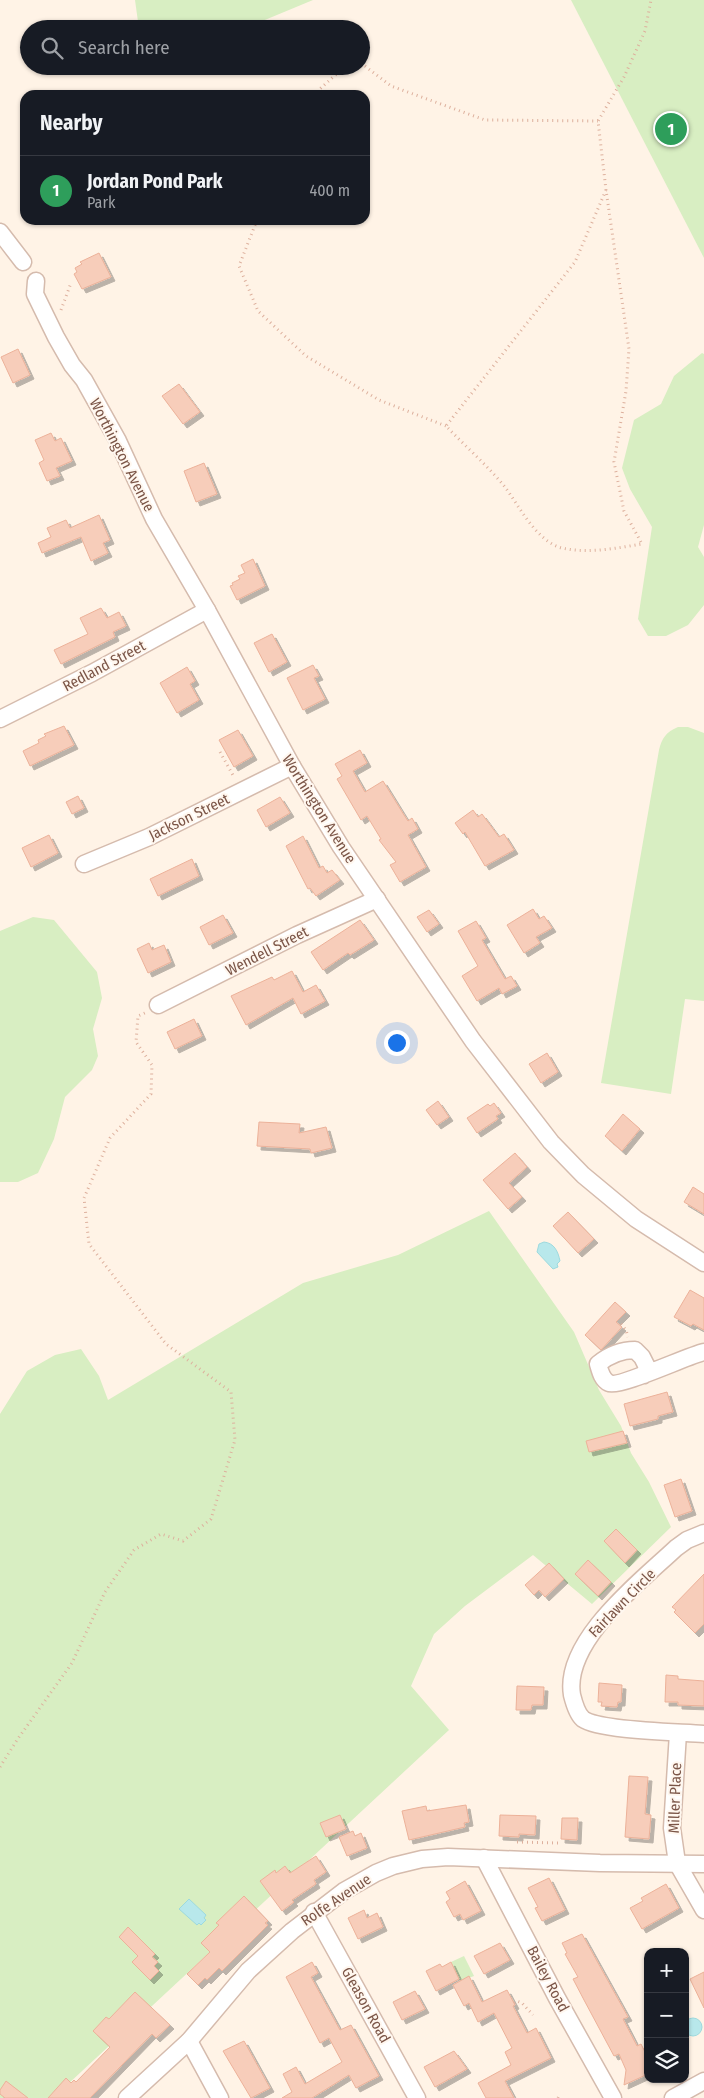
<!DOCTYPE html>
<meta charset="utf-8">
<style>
:root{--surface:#171b24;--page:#20242c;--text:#f1f3f6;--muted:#9ea1a6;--line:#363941;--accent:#f5573f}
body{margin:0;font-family:"Fira Sans Condensed",sans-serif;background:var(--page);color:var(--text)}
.controls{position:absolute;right:15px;bottom:15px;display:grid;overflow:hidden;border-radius:10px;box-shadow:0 1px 4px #0004}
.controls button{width:45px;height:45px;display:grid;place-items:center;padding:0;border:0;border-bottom:1px solid var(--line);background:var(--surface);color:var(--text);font:25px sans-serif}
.you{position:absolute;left:396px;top:1042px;width:18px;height:18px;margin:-12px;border:4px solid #fff;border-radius:50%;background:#1a73e8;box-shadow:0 0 0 8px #1a73e833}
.badge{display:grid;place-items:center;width:32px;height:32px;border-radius:50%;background:var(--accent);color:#fff;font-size:16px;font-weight:700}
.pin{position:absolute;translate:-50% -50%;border:2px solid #fff;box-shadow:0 1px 5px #0006}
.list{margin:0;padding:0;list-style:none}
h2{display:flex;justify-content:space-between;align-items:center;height:65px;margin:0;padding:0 20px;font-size:21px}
h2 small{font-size:16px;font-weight:400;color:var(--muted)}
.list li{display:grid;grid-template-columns:32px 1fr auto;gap:15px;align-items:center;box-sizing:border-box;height:70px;padding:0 20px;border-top:1px solid var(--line)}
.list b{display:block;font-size:19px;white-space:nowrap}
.list p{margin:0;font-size:16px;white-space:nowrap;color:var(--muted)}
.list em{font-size:16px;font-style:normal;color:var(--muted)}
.icon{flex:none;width:28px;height:28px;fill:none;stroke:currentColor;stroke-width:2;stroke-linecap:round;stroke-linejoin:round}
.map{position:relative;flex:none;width:704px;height:2098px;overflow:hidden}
.search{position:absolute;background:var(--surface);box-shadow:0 1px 4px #0004;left:20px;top:20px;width:350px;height:55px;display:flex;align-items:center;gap:12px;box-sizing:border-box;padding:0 18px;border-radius:28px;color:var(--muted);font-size:19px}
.panel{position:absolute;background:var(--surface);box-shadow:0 1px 4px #0004;left:20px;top:90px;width:350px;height:135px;border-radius:15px}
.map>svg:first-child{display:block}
.green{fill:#d8eec2}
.water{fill:#b8e8eb;stroke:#9ddade}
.building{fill:#f7cdba;stroke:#ecb199;filter:url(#shadow)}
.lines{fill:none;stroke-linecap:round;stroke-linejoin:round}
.street-casing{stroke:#d5bbad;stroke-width:19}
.path{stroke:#ddb09d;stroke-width:3;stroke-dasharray:1 4;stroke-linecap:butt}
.street{stroke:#fff;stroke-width:16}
.labels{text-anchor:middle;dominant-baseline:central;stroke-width:4;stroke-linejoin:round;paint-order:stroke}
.street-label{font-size:15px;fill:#7b5547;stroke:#fff7ef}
</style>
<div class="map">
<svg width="704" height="2098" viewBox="0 0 704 2098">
<defs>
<filter id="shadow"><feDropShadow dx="4" dy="4" stdDeviation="0" flood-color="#0004"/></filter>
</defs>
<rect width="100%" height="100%" fill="#fff3e6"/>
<g class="green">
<path d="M135,0H313L243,29H139Z"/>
<path d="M571,0H704V258Z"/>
<path d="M702,353L704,354V525L698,547L704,557V605L688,625L666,636H648L638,619L652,527L630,489L622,468L634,420L661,404L674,376Z"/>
<path d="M678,727H688L704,733V1001L685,999L671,1094L601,1083L659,750C662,738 666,732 678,727Z"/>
<path d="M33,917L54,920L97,972L102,998L93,1029L98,1056L92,1070L65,1097L54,1139L38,1173L18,1182H0V931Z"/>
<path d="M489,1211L574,1332L599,1390L621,1426L631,1453L649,1482L671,1527L592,1604L533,1555L465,1606L434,1634L411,1686L449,1730L53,2098H0V1414L27,1371L55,1355L81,1349L99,1376L108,1400L303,1283L398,1255Z"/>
<path d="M464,1956L474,1976L460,1981L451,1962Z"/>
</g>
<g class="water">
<path d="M544,1242C554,1243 558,1251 560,1261L557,1264L558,1267L553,1269L537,1252L539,1244Z"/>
<path d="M189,1899L206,1915L204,1918L206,1920L201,1925L199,1923L197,1925L179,1909Z"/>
<circle cx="693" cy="2027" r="9"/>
</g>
<g class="building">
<path d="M99,253L111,277L82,289L74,274L77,272L75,268L82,264L80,262Z"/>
<path d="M18,349L30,375L13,383L1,357Z"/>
<path d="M179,384L200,412L183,424L162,396Z"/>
<path d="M51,433L55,441L61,438L72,461L56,468L60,476L47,481L39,463L44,460L35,440Z"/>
<path d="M204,463L217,494L196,502L184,471Z"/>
<path d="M99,515L110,540L103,543L108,553L91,561L81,537L42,553L38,543L51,537L47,528L66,520L70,528Z"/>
<path d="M253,559L265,586L237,600L230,586L233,585L232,583L240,579L238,576L245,573L241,565Z"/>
<path d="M101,608L107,618L119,612L126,626L113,632L115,637L61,664L54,650L88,634L80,618Z"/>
<path d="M272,634L287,662L269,672L254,643Z"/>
<path d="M313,665L319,676L314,678L325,699L303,710L287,678Z"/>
<path d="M187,667L195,681L190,684L199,700L177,713L160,683Z"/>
<path d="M64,726L74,745L30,766L23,751L39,743L38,740L46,736L44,734Z"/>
<path d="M238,730L253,756L234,767L219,740Z"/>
<path d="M360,750L367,763L353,771L365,792L383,781L404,815L408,821L412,818L418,829L408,835L426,867L400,882L390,865L396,862L379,840L381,839L367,816L361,820L337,779L342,776L335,764Z"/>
<path d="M78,796L84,808L72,814L66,802Z"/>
<path d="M280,797L290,813L266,827L257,810Z"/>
<path d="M473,810L478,817L482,814L499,837L504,834L514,850L485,866L465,832L463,834L455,823Z"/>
<path d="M49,835L58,853L31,867L22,848Z"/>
<path d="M303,836L319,868L323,866L327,873L332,870L340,880L316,896L310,888L308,889L286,846Z"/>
<path d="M192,859L199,876L158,896L150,879Z"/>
<path d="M533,909L539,919L544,916L552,928L536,937L540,943L524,953L507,925Z"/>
<path d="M429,910L439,924L427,932L417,917Z"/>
<path d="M223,915L233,933L209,945L200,927Z"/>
<path d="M360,920L374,940L350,955L348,953L323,970L311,952Z"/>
<path d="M476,921L486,938L482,940L505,979L511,976L517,986L502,994L499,988L477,1001L462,976L478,966L458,931Z"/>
<path d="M149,943L152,950L164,945L171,962L148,973L137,949Z"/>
<path d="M292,971L303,992L316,985L325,1001L301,1014L293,998L246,1025L231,996L272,977L274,980Z"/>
<path d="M194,1019L202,1036L175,1049L167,1032Z"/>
<path d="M547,1053L558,1072L541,1083L529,1064Z"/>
<path d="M438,1101L449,1117L437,1125L426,1110Z"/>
<path d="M494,1103L501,1113L496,1116L498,1119L477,1133L467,1118L488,1104L490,1106Z"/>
<path d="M623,1114L640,1129L622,1151L605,1136Z"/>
<path d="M259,1122L300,1124L299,1133L326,1127L332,1148L311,1153L310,1149L257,1146Z"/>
<path d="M515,1153L527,1167L509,1183L522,1197L508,1209L483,1180Z"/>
<path d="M693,1187L704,1194V1214L684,1202Z"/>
<path d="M568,1212L594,1239L578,1253L553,1226Z"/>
<path d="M690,1290L704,1298V1330L693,1324L691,1326L674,1317Z"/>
<path d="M615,1302L626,1312L616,1322L622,1327L601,1350L585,1335Z"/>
<path d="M667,1392L673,1412L658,1416V1419L630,1426L624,1404Z"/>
<path d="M623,1431L627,1443L589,1452L586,1441Z"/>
<path d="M681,1479L692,1511L675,1517L664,1485Z"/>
<path d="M616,1529L637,1550L625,1563L604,1541Z"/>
<path d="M588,1560L611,1582L598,1596L575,1574Z"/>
<path d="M549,1563L564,1579L545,1597L539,1590L534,1595L525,1585Z"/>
<path d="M704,1574V1624L695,1633L674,1612L676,1610L672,1607Z"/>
<path d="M666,1675L678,1676V1679L704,1681V1706L678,1705V1702H665Z"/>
<path d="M599,1683L622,1685L621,1702H618L617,1707L601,1706L602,1702H598Z"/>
<path d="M517,1686L544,1687L543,1705H532L531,1710H516Z"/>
<path d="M629,1776L648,1777L645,1814L651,1815L649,1839L625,1837Z"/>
<path d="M466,1805L469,1822L464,1823L465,1827L409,1840L402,1811L426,1806L427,1811Z"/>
<path d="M340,1815L346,1829L326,1837L320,1823Z"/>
<path d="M500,1815L536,1816L535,1835L519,1834V1837L499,1836Z"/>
<path d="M562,1818H578L577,1840L561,1839Z"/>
<path d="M353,1831L355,1836L361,1833L367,1848L347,1856L339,1837Z"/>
<path d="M316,1856L326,1872L314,1880L316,1884L292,1900L294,1902L282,1911L260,1881L275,1870L276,1873L285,1866L290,1873Z"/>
<path d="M549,1878L565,1910L542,1921L535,1908L538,1907L528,1888Z"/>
<path d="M465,1881L481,1911L463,1920L460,1914L454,1917L446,1902L450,1899L446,1892Z"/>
<path d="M666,1884L679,1908L642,1929L630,1908L643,1901L641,1898Z"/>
<path d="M244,1896L268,1921L265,1923L268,1925L222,1971L219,1968L207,1980L205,1978L198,1985L187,1974L210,1952L201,1943L219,1925L216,1923Z"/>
<path d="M364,1910L367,1918L377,1913L383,1927L358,1939L348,1918Z"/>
<path d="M128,1927L155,1954L152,1957L158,1962L154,1966L159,1971L150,1980L132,1962L138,1956L119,1937Z"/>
<path d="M582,1934L628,2017L623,2019L637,2046L641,2044L648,2058V2074L624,2085L626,2070L619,2054L614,2056L584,2000L573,1979L578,1977L565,1954L567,1953L562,1943Z"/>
<path d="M500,1943L510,1960L484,1974L474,1956Z"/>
<path d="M312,1962L318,1973L311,1977L340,2030L351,2025L379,2076L356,2088L349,2075L312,2098H282L292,2092L283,2074L296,2067L305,2084L342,2062L329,2038L320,2043L286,1977Z"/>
<path d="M451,1962L459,1979L436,1991L426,1971L440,1964L442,1967Z"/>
<path d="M704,1972V2008L690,1979Z"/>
<path d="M469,1976L482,2002L507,1990L515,2005L513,2006L527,2033L536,2028L551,2058L505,2081L514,2098H486L478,2083L511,2065L505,2052L512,2048L494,2013L478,2022L469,2003L464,2006L453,1985Z"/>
<path d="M415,1991L425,2009L402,2020L393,2002Z"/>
<path d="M135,1992L170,2025L156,2038L152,2034L90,2098H48L66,2078L71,2083L74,2080L76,2082L110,2047L93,2031L106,2017L109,2019Z"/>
<path d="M244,2041L270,2088L251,2098L223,2051Z"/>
<path d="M454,2051L467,2069L435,2087L424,2067Z"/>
<path d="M6,2081L28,2098H5L0,2094V2090Z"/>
</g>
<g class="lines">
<g class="street-casing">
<g id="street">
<path d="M0,232L23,262"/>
<path d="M36,281L35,294L56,337L72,365L84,380L118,441L154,519L207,610L292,766L341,847L473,1041L551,1142L583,1175L636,1219L704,1263"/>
<path d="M0,719L92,673L207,610"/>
<path d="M84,864L149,837L292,766"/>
<path d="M158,1005L297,935L377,899"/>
<path d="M644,1375L647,1367L642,1357L635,1350C621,1350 609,1355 598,1364C600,1371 602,1380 609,1383C619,1388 687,1356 704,1352"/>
<path d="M704,1533L687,1540L676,1548C641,1581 563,1641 572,1695C574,1703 577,1714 583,1719C600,1731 680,1732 704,1734"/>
<path d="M678,1733L672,1828L677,1863L704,1910"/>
<path d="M484,1858L557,1998L613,2098"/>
<path d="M314,1912L417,2098"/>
<path d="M189,2041L220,2098"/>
<path d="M127,2098L189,2041L248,1971L292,1931L344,1891L376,1873L393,1866L422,1859L448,1857L600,1863L704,1864"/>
<path d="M673,2098L704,2081"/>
</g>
</g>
<g class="path">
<path d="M361,63L391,86L485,120L598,121"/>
<path d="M313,95L341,70L352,66"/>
<path d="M606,190L575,262L446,426C465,446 487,465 505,487C519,506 537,542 562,548C588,554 617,548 642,544L624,511L614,462L626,391L629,349L606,190L598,121L624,77L645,31L651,0"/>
<path d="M257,220L239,266L258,311L306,356L379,400L446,426"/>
<path d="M61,310L71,283"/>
<path d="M220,752L234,777"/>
<path d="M621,1324L626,1330L628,1337"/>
<path d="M0,1767L17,1740L72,1663L105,1592L134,1550L161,1534L183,1541L211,1519L235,1440L231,1392L166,1344L89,1244L84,1198L110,1138L151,1094L152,1065L136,1042L138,1016L147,1012"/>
<path d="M517,1842L558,1843"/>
<path d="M514,2003L517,2001L522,2003L533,2015"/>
<path d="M558,2098L559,2096"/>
</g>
<use href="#street" class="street"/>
</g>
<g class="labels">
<g class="street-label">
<text transform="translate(122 455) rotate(63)">Worthington Avenue</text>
<text transform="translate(104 666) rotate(-28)">Redland Street</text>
<text transform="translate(319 809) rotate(58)">Worthington Avenue</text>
<text transform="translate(189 817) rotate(-26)">Jackson Street</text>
<text transform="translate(267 951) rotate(-27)">Wendell Street</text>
<text transform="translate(622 1603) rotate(-46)">Fairlawn Circle</text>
<text transform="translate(675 1798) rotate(-88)">Miller Place</text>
<text transform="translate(336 1900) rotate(-34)">Rolfe Avenue</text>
<text transform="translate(548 1979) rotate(62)">Bailey Road</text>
<text transform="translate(366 2005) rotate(61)">Gleason Road</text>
</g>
</g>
</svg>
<div class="controls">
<button>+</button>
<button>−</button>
<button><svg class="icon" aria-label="layers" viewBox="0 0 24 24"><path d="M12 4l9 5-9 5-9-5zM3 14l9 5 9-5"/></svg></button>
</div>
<div class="you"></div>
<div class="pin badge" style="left:671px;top:129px;background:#2e9e5b">1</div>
<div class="search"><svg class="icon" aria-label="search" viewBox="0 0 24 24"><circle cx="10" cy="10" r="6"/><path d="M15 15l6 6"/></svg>Search here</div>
<section class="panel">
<h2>Nearby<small></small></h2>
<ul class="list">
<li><span class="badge" style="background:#2e9e5b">1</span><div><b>Jordan Pond Park</b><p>Park</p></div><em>400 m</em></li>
</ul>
</section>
</div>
